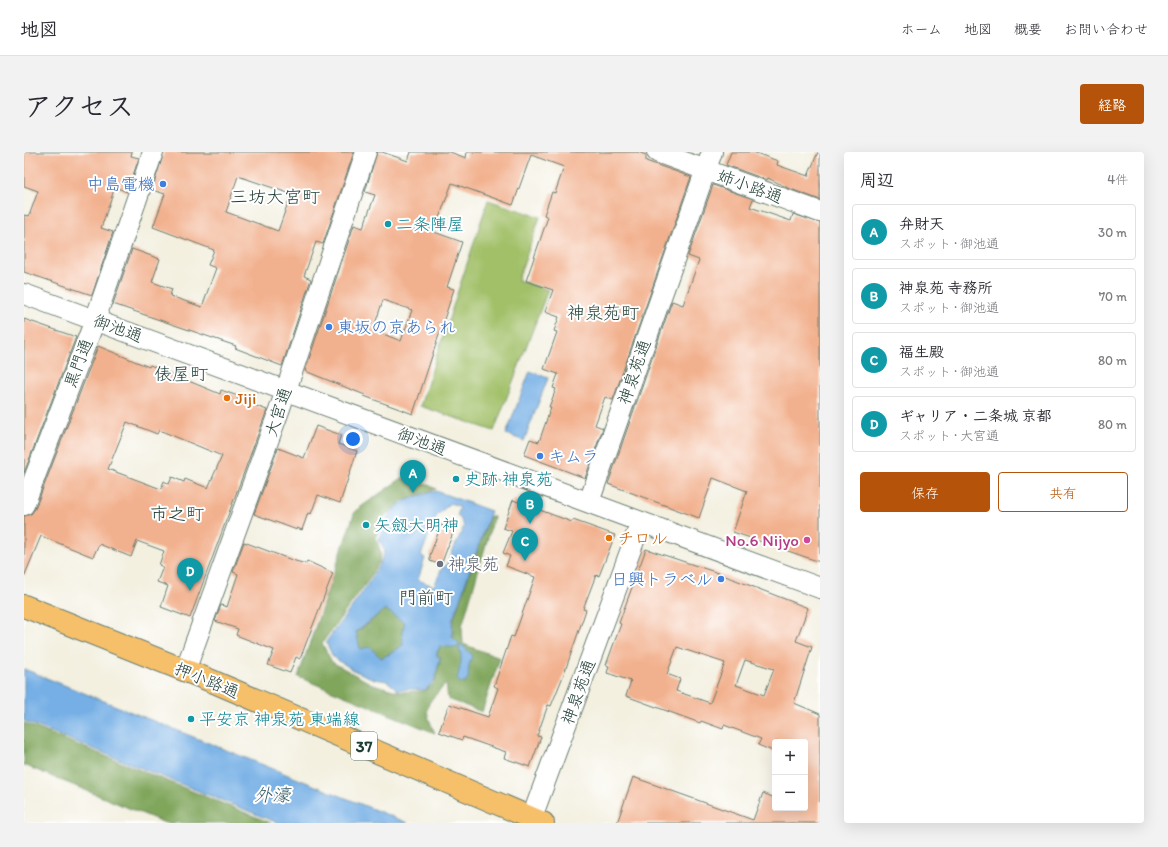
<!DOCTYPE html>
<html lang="ja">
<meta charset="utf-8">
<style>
:root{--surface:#fff;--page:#f2f2f3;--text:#2b2b33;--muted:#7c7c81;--line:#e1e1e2;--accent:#b45309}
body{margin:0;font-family:Itim,"Klee One",sans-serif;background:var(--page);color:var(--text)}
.controls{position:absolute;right:12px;bottom:12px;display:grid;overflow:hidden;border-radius:4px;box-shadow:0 4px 16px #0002}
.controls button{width:36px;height:36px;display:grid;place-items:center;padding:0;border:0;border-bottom:1px solid var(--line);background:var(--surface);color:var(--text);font:20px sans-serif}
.you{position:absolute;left:329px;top:287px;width:14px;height:14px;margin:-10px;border:3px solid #fff;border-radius:50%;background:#1a73e8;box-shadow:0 0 0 6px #1a73e833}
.badge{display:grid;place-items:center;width:26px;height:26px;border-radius:50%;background:var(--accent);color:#fff;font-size:13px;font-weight:700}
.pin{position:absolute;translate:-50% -33px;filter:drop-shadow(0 1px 2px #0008)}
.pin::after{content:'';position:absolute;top:21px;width:14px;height:12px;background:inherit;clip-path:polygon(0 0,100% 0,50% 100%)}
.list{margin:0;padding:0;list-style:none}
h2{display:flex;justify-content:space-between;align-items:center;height:52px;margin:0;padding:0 16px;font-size:17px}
h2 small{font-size:13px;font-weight:400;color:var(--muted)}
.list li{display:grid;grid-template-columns:26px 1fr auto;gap:12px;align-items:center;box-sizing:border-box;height:56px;margin:0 8px 8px;padding:0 8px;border:1px solid var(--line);border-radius:4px}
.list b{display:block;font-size:15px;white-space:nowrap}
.list p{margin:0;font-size:13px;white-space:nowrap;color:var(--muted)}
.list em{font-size:13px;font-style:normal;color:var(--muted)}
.actions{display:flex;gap:8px;padding:12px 16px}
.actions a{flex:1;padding:9px 0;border:1px solid var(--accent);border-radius:4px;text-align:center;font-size:14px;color:var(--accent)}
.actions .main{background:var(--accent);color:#fff}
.map{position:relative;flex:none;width:796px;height:671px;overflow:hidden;border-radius:4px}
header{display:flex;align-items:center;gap:24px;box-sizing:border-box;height:56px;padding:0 20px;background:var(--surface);border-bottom:1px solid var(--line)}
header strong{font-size:19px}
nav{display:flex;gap:22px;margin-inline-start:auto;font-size:14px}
.intro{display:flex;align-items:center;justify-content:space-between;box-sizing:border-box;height:96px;padding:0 24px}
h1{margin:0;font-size:28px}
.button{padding:10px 18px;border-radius:4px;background:var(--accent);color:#fff;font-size:14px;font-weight:700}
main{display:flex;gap:24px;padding:0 24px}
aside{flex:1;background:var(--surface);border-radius:4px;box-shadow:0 4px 16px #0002}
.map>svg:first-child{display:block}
.green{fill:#a1c067;stroke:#607e4e}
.forest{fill:#80a65c;stroke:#507248}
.water{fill:#74afe5;stroke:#4a768c;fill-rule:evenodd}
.building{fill:#f2b18e;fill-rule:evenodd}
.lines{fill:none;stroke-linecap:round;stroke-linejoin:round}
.minor-casing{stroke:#697c70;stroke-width:22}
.major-casing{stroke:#697c70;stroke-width:24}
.minor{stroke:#fff;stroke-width:20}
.major{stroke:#f6c06b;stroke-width:22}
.shop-dot{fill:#3f7fe0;stroke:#fff;stroke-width:1.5}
.culture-dot{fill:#0f9aa8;stroke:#fff;stroke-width:1.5}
.food-dot{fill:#e8710a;stroke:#fff;stroke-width:1.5}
.hotel-dot{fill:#d1479c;stroke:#fff;stroke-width:1.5}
.worship-dot{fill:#6b7280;stroke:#fff;stroke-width:1.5}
.labels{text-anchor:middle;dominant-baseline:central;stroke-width:4;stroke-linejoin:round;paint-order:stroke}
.shield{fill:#fff;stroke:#627771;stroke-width:1}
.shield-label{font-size:16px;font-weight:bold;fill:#1f3d34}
.shop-label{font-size:17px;fill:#366cbe;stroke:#fff;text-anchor:end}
.street-label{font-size:17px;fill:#1f3d34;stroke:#fff}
.culture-label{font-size:17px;fill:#0d838f;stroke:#fff;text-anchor:start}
.food-label{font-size:17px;fill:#c56008;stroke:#fff;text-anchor:start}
.hotel-label{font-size:17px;fill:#b23c85;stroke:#fff;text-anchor:end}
.worship-label{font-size:17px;fill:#5b616d;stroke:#fff;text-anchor:start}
.neighbourhood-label{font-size:18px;fill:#1f3d34;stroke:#fff}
.water-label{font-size:18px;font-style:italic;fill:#395f69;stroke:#fff}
</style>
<header>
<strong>地図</strong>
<nav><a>ホーム</a><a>地図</a><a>概要</a><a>お問い合わせ</a></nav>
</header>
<div class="intro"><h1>アクセス</h1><a class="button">経路</a></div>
<main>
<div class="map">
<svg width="796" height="671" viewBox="0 0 796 671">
<rect width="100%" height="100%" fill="#fff"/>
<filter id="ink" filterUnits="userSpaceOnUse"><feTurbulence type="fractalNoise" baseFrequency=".025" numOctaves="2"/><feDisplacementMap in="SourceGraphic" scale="8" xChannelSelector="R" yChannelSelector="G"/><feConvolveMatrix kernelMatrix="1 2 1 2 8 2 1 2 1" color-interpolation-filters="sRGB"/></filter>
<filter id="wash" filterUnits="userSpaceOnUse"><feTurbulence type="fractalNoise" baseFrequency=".012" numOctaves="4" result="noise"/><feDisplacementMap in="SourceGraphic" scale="16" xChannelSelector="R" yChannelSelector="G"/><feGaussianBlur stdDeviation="0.9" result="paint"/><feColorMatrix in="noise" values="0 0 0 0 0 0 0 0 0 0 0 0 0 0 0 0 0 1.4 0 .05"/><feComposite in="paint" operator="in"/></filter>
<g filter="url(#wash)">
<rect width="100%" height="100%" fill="#f3f0e0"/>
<path class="green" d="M464,48L516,65L494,128L524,138L470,279L396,254Z"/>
<g class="forest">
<path d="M385,323L412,337L378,349L359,366L352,385L357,401L355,410L343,430L298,491L308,510L346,531L376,540L401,539L411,530L417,505L413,503L416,494H422L429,485V469L466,364L470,365L438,474L439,492L476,506L458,560L424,547L422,532C402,553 398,553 411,581L274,525L331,359L375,328Z"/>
<path d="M361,457L381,471L378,480L379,493L366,502L357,506L346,496L336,498L332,480L343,473Z"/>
<path d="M0,571L247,671H141L0,613Z"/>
</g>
<g class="water">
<path d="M506,219L524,226L500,289L482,282Z"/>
<path d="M412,339L467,359L428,469V485L435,491L433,496L416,494L412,503L416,506L410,529L401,538L386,537L374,538L363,529L350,527L331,519L309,505L302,490C320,464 351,428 361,399L355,387C366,351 377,349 412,339ZM426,351L436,355L433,364L436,366L440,374L422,414L418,416L410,434L394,428L401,406L397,403L412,365ZM361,457L381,471L378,480L379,493L366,502L357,506L346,495L336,497L332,480Z"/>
<path d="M437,492L448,503L445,513L444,527L441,530L437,531L433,527C435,520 440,504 435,497Z"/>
<path d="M0,517L384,671H254L0,569Z"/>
</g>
<g id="blocks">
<g class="building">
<path d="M0,0H108L107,4L115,6L103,40L91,35L77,76L89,80L68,143L0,120V63L5,64L14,39L0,34Z"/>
<path d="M140,0H330L299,92L292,90L280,124L287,127L258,214L211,196L212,194L89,152L108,97L136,107L128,130L148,137L146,144L178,155L192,116L184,113L190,98L129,75L141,42L128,38ZM214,24L267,42L254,79L202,60Z"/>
<path d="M353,0H358L384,9L387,0H426L442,6L443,0H614L622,3V9L667,25L589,248L581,245L571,273L579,276L561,326L500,303L506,287L515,290L527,255H525L532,237L529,236L534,222L520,217L533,180L530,179L535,165L521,160L529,138L502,129L524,65L520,63L528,40L531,41L540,15L507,3L489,53L428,31L410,80L438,90L423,135L430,137L389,262L340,244L341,243L281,219L330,73L339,76L351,43L341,40ZM359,148L388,158L377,189L349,178Z"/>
<path d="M707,0H729L754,9L753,13L784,24L794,0H796V48L764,36L744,26L743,28L702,13Z"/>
<path d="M689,33L729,47L726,55L767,69L769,62L796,71V410L709,380L723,339L689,326L675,366L584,332L648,149L659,153L675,108L664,104Z"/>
<path d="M0,167L52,185L0,321Z"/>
<path d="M74,194L125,215L126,213L196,242L197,238L214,244L213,247L243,258L166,466L137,455L144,434L133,430L139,415L135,413L140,399L113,389L107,405L75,392L69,405L17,384L0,425V364L7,362L11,357ZM103,270L133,282L135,278L198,304L184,336L161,327L160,330L148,325L145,332L140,329L137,337L84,317Z"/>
<path d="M292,274L317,283L314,292L333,299L316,351L294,343L287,362L284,361L278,378L273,376V378L230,362L254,296L280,306Z"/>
<path d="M489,348L548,370L549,368L591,383L575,424L572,423L559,457L562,458L540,522L527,554L524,553L513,584L517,585L506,615L480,606L482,600L439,585L438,588L415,580L425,552L464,565L474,536L470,534L487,484L490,485L511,425L482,414L486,404L479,401L488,379L479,376Z"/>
<path d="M417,373L430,378L417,413L406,409V403Z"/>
<path d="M220,390L268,408L282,412L283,409L309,421L276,507L272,505L266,521L244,513L250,498L212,483L214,477L191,469L197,453L203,455L214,422L209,420Z"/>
<path d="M622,397L691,420L784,456L772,489L788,495L770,551L796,562V671H593L609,625L729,668L739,641L751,646V656H781V590H751V600L734,593L737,587L700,573L699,577L677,569L676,571L602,544L607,529L583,521L585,514L582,513L597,472L595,471ZM653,495L701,511L686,551L652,539L656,527L643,522ZM721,508L750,517L740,543L712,533Z"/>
</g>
</g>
</g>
<g filter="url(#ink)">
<use href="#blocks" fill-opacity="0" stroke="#697c70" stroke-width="1"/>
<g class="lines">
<g class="minor-casing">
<g id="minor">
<path d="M633,0L796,60"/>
<path d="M0,142L796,436"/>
<path d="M565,350L688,0"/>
<path d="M0,353L71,168L129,0"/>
<path d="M161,519L256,256L342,0"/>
<path d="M508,665L617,370"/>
</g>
</g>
<g class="major-casing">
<path id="major" d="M0,454L190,530L519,671"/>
</g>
<use href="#minor" class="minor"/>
<use href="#major" class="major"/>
</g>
</g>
<g class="shop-dot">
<circle cx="139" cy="32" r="4"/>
<circle cx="305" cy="175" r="4"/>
<circle cx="516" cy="304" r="4"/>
<circle cx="697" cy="427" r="4"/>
</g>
<g class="culture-dot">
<circle cx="364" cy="72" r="4"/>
<circle cx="432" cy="327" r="4"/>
<circle cx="342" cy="373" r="4"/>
<circle cx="167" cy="567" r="4"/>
</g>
<g class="food-dot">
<circle cx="203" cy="246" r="4"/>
<circle cx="585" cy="386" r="4"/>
</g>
<circle class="hotel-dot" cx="783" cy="388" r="4"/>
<circle class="worship-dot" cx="416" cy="412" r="4"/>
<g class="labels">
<rect class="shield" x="327" y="580" width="26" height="28" rx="3"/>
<g class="shield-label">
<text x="340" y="594">37</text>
</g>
<g class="shop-label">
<text x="131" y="32">中島電機</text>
<text x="313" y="175" text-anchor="start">東坂の京あられ</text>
<text x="524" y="304" text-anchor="start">キムラ</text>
<text x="689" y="427">日興トラベル</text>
</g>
<g class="street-label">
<text transform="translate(726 34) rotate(20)">姉小路通</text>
<text transform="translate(94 176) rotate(20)">御池通</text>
<text transform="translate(54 211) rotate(-69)">黒門通</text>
<text transform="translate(610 220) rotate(-71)">神泉苑通</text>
<text transform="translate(254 260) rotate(-72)">大宮通</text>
<text transform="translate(398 289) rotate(20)">御池通</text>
<text transform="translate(183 528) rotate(22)">押小路通</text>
<text transform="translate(554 540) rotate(-70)">神泉苑通</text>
</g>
<g class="culture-label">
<text x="372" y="72">二条陣屋</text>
<text x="440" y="327">史跡 神泉苑</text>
<text x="350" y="373">矢劔大明神</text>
<text x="175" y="567">平安京 神泉苑 東端線</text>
</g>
<g class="food-label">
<text x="211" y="246">Jiji</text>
<text x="593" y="386">チロル</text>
</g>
<g class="hotel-label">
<text x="775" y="388">No.6 Nijyo</text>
</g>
<g class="worship-label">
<text x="424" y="412">神泉苑</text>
</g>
<g class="neighbourhood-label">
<text x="251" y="45">三坊大宮町</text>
<text x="579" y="161">神泉苑町</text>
<text x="157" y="222">俵屋町</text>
<text x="153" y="362">市之町</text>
<text x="402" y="446">門前町</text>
</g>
<g class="water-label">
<text x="248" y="643">外濠</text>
</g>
</g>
</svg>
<div class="controls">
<button>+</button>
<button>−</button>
</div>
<div class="you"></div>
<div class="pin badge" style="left:389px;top:341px;background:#0f9aa8">A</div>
<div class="pin badge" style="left:506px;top:372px;background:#0f9aa8">B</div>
<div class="pin badge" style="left:501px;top:409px;background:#0f9aa8">C</div>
<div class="pin badge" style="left:166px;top:439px;background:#0f9aa8">D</div>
</div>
<aside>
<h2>周辺<small>4件</small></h2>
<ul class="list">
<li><span class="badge" style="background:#0f9aa8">A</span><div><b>弁財天</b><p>スポット · 御池通</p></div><em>30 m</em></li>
<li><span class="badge" style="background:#0f9aa8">B</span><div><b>神泉苑 寺務所</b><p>スポット · 御池通</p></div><em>70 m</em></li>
<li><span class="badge" style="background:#0f9aa8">C</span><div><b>福生殿</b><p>スポット · 御池通</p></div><em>80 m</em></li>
<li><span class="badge" style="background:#0f9aa8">D</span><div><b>ギャリア・二条城 京都</b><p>スポット · 大宮通</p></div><em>80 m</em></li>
</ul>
<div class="actions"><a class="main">保存</a><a>共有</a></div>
</aside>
</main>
